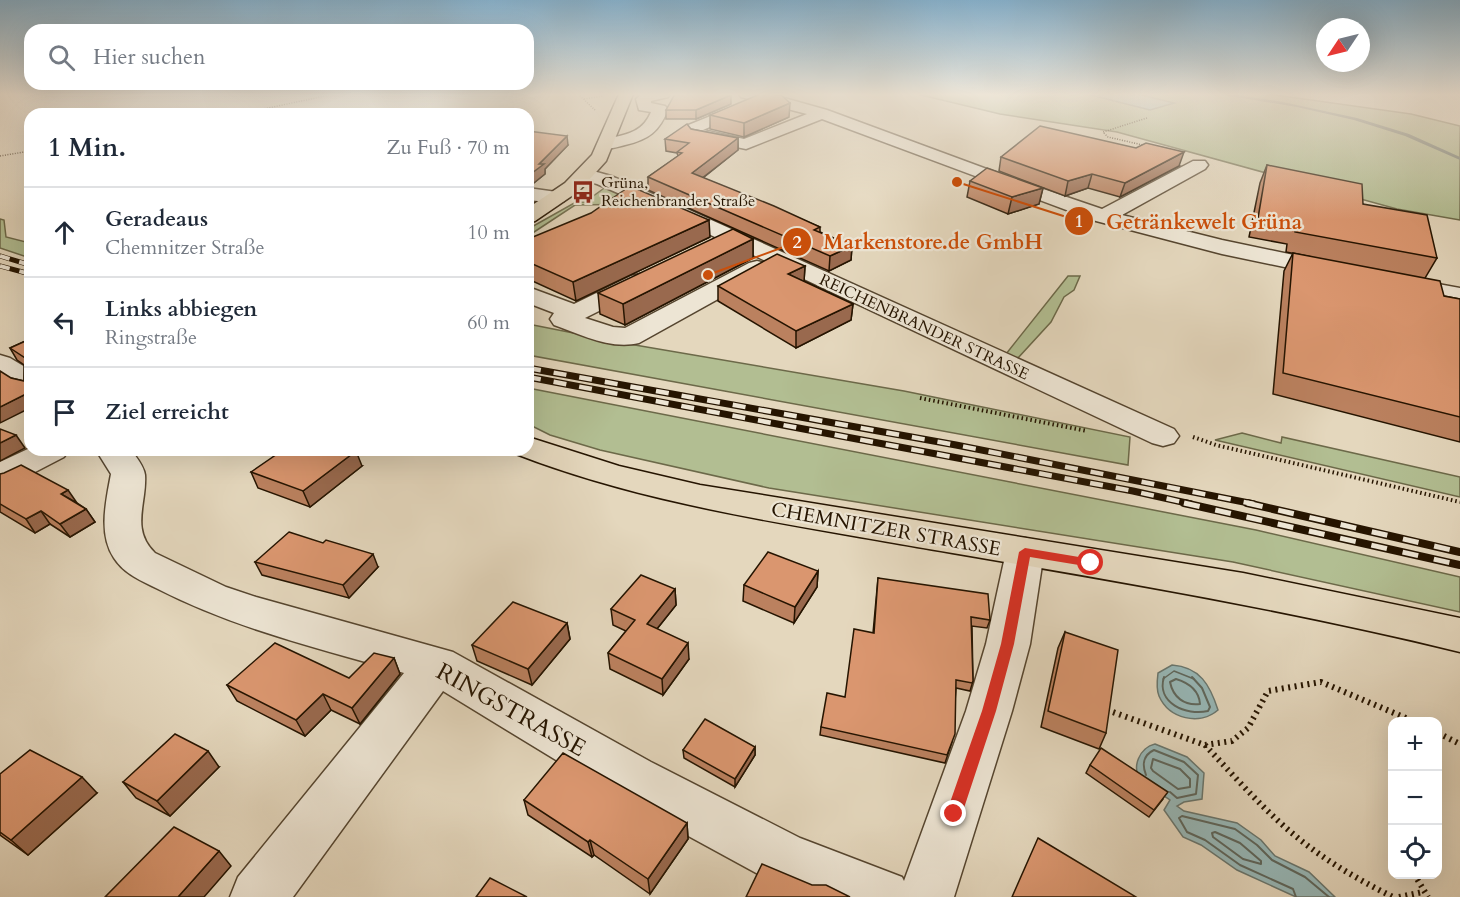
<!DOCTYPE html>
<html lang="de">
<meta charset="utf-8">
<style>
:root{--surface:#fff;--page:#f2f2f3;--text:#1f2937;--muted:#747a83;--line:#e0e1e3}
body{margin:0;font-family:Cardo,serif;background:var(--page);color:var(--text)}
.controls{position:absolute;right:18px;bottom:18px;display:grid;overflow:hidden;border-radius:12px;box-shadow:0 6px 24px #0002}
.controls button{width:54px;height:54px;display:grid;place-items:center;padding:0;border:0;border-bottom:2px solid var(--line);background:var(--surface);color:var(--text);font:30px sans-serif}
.compass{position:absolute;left:1316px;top:18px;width:54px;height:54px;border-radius:50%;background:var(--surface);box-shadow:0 6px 24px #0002;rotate:235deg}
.stop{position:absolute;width:18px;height:18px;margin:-14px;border:4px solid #d93025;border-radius:50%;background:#fff}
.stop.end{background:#d93025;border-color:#fff;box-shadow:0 2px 6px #0008}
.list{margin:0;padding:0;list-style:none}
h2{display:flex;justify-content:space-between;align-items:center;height:78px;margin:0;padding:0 24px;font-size:26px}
h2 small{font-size:20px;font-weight:400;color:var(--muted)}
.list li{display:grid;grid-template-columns:39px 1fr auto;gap:18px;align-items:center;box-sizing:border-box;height:90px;padding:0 24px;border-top:2px solid var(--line)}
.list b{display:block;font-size:22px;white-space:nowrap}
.list p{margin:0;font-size:20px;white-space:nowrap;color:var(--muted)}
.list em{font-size:20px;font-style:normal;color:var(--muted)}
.icon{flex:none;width:33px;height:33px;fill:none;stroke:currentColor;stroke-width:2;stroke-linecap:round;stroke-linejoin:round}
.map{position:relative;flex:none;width:1460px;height:897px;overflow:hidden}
.search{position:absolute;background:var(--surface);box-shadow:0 6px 24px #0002;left:24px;top:24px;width:510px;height:66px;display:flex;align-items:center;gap:15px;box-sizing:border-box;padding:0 21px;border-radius:18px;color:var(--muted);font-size:22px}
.panel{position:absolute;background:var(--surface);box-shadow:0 6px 24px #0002;left:24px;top:108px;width:510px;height:348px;border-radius:18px}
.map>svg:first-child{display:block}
.green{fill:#b2be92;stroke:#6c6949;stroke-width:1.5}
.water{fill:#97b8b8;stroke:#69766e;stroke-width:1.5}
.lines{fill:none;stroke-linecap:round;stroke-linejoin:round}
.shore-far1{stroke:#5e665c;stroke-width:1.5}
.shore{stroke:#5e665c;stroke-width:2}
.stream{fill:#69766e;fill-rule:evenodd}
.minor-casing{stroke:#55452f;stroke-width:3}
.major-casing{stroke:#251400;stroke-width:3}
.path-far2{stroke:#251400;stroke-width:1.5;stroke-dasharray:1 1.5;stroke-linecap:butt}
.path-far1{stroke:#251400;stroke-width:4;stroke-dasharray:1.5 3;stroke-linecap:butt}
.path{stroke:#251400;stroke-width:6;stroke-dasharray:2 4.5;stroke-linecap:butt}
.minor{fill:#ede5d4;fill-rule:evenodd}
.major{fill:#e4d7bd;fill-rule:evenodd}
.rail-far2-casing{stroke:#251400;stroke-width:5}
.rail-far1-casing{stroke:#251400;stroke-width:7}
.rail-casing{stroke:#251400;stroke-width:8}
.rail-far2{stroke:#ede5d4;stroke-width:4;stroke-dasharray:10;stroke-linecap:butt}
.rail-far1{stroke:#ede5d4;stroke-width:4.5;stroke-dasharray:13;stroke-linecap:butt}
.rail{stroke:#ede5d4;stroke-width:5;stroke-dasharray:16;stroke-linecap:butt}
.wall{fill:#bb815f;stroke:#251400;stroke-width:1.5}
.shaded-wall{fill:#99694e;stroke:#251400;stroke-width:1.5}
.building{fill:#da966f;stroke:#251400;stroke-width:1.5}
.route{fill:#d93025}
.labels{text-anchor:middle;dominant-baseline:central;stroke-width:4.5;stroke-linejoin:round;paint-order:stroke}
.far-poi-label{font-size:16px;fill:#251400;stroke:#ede5d4;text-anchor:start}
.far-street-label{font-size:16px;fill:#251400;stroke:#ede5d4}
.street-label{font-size:20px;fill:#251400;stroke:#ede5d4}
.near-street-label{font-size:24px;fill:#251400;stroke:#ede5d4}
.leader{fill:none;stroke:#cb4f0a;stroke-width:2}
.callout-dot{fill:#cb4f0a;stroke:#ede5d4;stroke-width:2}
.mark-label{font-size:18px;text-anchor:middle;font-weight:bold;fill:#fff}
.callout-label{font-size:21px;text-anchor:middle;font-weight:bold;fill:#cb4f0a;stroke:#ede5d4;stroke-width:4.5;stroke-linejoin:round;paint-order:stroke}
</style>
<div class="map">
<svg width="1460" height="897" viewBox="0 0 1460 897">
<rect width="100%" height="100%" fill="#e4d7bd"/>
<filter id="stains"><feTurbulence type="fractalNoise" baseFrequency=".00333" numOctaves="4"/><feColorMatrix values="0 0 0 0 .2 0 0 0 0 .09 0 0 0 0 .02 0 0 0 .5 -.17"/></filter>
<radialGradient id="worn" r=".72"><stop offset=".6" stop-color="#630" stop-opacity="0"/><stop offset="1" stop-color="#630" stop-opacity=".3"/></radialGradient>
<g class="green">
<path d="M917,94H1268L1411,114L1460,126V220L1397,209L1117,132L1000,114Z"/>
<path d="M607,186L644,204L575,205L528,236V229L576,202H585Z"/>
<path d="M0,219L4,220L6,237L30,243V258L0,248Z"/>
<path d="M1068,276H1080L1074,290L1064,297L1051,322L1017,359L1006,354Z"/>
<path d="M528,324L629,344L904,391L1130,437L1128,465L528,355Z"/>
<path d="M528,388L1256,530L1460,577V612L1233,562L769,488L600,450L550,435L528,424Z"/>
<path d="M1242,433L1281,443L1282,437L1460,477V497L1215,440Z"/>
</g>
<g class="water">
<path d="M1087,94H1138L1174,103L1150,110Z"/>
<path d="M1172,665C1200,667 1210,685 1218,710C1200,726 1169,719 1159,696C1156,689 1157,681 1158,673Z"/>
<path d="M1155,744L1187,757L1204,773L1202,799L1184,802L1177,806L1184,811L1237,823L1261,840L1275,856L1309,872L1335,897H1296L1237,870L1201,845L1183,837L1164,810L1170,800C1162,794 1149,788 1142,781C1130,768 1140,747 1155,744Z"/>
</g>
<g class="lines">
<path class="shore-far1" d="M1163,679L1174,671L1194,679"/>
<g class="shore">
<path d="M1164,677C1156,703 1186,716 1208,711L1210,707L1202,688L1192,677"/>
<path d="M1176,679C1189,683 1199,690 1200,704C1184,706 1173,697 1170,682Z"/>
<path d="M1153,759L1180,769L1190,779V787L1178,789L1153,771L1151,768Z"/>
<path d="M1146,775C1142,765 1143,755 1154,750L1184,762L1198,775L1196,794L1177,798L1170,792"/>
<path d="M1215,832L1240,843L1261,861V864L1243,859L1213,837L1212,833Z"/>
<path d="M1296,897L1293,889L1240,865L1205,840L1187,832L1179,818L1182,816L1235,829L1257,845L1272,860L1305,877L1329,897"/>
</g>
<path class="stream" d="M1218,94H1230L1278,101L1357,118L1409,134L1460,157V160L1405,136L1354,120L1297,107Z"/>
<g class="minor-casing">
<g id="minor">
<path d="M642,94H670L668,97L651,101V103L665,106L668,109C660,131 648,140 625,145C617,147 609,150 601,148L598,144L601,140C621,135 642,135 651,112L639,110L636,99Z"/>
<path d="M739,94H770L827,110L1011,178L1102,209L1193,161H1205L1208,165L1205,169L1122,215L1222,240L1332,263L1340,265L1344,270L1340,275L1332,277L1222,254L1096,221L822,119L746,149L692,138L684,129L686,126L750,100L755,101L757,104L755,107L703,130L744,139L807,114L741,97Z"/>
<path d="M586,169L611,176L678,205L1174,429L1179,436L1174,443L1163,446L1152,443L664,213L597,184L579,179L577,175L579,171Z"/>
<path d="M528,188L564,193L567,197L564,201L557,203L528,200Z"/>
<path d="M757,261L765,263L769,268L765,273L639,343C610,350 580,334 554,325L550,319L554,313L528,303V287L574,304L631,276L640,274L649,276L652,281L649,286L585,318L613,327L625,328L749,263Z"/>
<path d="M1400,277L1460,288V304L1391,289L1388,284L1391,279Z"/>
<path d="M0,355L10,358L30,370V391L20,388L0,376Z"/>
<path d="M30,448V450H69L64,457L12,484L0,487V462Z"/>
<path d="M96,450H131C136,457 144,466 145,475C147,503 130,529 155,553L226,587L256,597L453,652L651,762L800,838L902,877L904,881L966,711L986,644L1006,552L1011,542L1025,538L1039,542L1044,552L1030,644L1012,711L954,897H811L767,879L615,796L443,691L293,897H230L238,877L404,673C321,649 236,629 158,589C142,581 124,574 114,558C98,534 106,501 111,474Z"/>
</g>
</g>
<g class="major-casing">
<g id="major">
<path d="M619,94H633L606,161L579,191L535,221L528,223V208L565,183L592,155Z"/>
<path d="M528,437L619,466L700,485L1243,573L1460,618V652C1281,608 1099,578 917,547C782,523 645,504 516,454L514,450H528Z"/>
</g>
</g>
<g class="path-far2">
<path d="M578,94L595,110"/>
<path d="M584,99L603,96"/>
<path d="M240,114L334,94"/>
<path d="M1147,118L1103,132L1108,137L1147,146"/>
<path d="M0,156L30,151"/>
</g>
<g class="path-far1">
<path d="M920,398L1087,431"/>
<path d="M1193,437L1216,445L1460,502"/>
</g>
<g class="path">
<path d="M1107,710L1205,745L1232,741L1248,728L1268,691L1321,682L1413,721"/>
<path d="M1438,733L1460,744"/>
<path d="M1205,745C1236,778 1267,814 1303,842C1331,864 1361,881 1393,897"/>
<path d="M1414,874L1428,897"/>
<path d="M1399,897L1423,892"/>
</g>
<use href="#minor" class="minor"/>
<use href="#major" class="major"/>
<g class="rail-far2-casing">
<g id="rail-far2">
<path d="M0,256L30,265"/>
<path d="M0,266L30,274"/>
</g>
</g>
<g class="rail-far1-casing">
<g id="rail-far1">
<path d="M528,368L956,445L1254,504"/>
<path d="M528,377L1133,491L1191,504"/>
</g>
</g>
<g class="rail-casing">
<g id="rail">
<path d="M1184,503L1460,565"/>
<path d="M1247,503L1460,552"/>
</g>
</g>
<use href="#rail-far2" class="rail-far2"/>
<use href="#rail-far1" class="rail-far1"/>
<use href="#rail" class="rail"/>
</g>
<g class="wall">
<path d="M731,104L696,119H666V110Z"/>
<path d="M710,115L789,117L744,137L710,129Z"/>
<path d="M691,129L738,138V150L703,178L820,227V232L852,246L851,260L829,271L648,190V177L678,156L677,153L666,151L665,139Z"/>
<path d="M528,131L568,145L545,169V174L530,186H528Z"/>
<path d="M1001,157L1179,166L1120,197L1088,188L1065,196L999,171Z"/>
<path d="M1267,165L1363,204L1437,258L1425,278L1444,296L1460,299V442L1273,394L1284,271L1293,253L1312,257L1286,252L1287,244L1249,237L1260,183Z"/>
<path d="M970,181L1043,188L1039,204L1008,214L967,197Z"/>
<path d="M710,237L576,301L528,279V239Z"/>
<path d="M753,239V258L625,325L600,314L598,293Z"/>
<path d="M805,266L804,281L853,304L851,320L796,348L718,301V286Z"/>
<path d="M30,339V408L11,378L24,381V365L17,360L10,348Z"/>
<path d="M362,466L310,507L258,488L251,472Z"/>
<path d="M0,474L77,503L86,509L95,522L70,537L50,524L35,533L0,512Z"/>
<path d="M255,562L378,567L349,598L262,575Z"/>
<path d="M818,571L817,587L794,623L743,601L744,585Z"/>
<path d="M878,578L990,620L987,628L972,626L973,681L970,691L956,688L952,742L945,763L820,735L821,727L845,697L873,633Z"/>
<path d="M675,589L676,605L657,629L689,659L663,695L610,669L608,653L626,631L613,625L611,609Z"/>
<path d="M567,623L570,639L532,685L477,661L472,645Z"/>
<path d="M1065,632L1106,733L1099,749L1041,727L1058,648Z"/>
<path d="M394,658L400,674L360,724L331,710L305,736L237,701L227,685L349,678Z"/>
<path d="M755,747V755L735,787L684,758L683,750Z"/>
<path d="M1090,765L1163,799L1149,817L1086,773Z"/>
<path d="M219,767L170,816L136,798L123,782Z"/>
<path d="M0,774L97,793L28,855L0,835Z"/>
<path d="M524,800L687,823L688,839L650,894L594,855L592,857L528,815Z"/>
</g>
<g class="shaded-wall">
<path d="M731,95V104L696,119V110Z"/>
<path d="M790,103L789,117L744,137V123Z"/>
<path d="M567,136L568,145L545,169V174L530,186L529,176L539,164Z"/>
<path d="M738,138V150L692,186V173Z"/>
<path d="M1184,152L1179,166L1120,197L1125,183Z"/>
<path d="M1092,174L1088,188L1065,196L1068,181Z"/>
<path d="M1043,188L1039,204L1008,214L1012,197Z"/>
<path d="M709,220L710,237L576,301L573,282Z"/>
<path d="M753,239V258L625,325L623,304Z"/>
<path d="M852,246L851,260L829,271L830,256Z"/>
<path d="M805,266L804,282L788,274Z"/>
<path d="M853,304L851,320L796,348V331Z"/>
<path d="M30,392V408L0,423V407Z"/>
<path d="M16,435L25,448L0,461V443Z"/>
<path d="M356,451L362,466L310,507L303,491Z"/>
<path d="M68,490L77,503L61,494Z"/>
<path d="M86,509L95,522L70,537L60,524Z"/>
<path d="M41,511L50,524L35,533L26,519Z"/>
<path d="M373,554L378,567L349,598L343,585Z"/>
<path d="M818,571L817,587L794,623L795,607Z"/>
<path d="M675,589L676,605L648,640L647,624Z"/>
<path d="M567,623L570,639L532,685L528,669Z"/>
<path d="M688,643L689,659L663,695L662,679Z"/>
<path d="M394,658L400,674L360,724L352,708Z"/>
<path d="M323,694L331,710L305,736L296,720Z"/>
<path d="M755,747V755L735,787V779Z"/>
<path d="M208,751L219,767L170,816L157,801Z"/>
<path d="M82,777L97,793L28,855L11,840Z"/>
<path d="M687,823L688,839L650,894L648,879Z"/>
<path d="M590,840L594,855L592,857L588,842Z"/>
<path d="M219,851L231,866L204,897H178Z"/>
</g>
<g class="building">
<path d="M675,94H722L731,95L696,110H666Z"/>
<path d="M760,94H777L781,95L790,103L744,123L710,115Z"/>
<path d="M687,124L691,129L738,138L692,173L774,206L820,227L814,230L852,246L830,256L648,177L682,153L677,152L689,143L665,139Z"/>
<path d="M1040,126L1136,148L1146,143L1184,152L1125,183L1092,174L1068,181L1001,157Z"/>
<path d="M528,131L567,136L539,164H544L528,176Z"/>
<path d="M1267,165L1362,184L1363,204L1427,215L1437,258L1295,232L1296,224L1258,218Z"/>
<path d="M987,168L1043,188L1012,197L970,181Z"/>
<path d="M630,186L709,220L573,282L528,262V239L591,213Z"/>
<path d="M733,229L753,239L623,304L598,293Z"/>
<path d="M1293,253L1440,281L1444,296L1460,299V417L1283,373Z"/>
<path d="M777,254L805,266L788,274L853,304L796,331L718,286Z"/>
<path d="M30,339V392L0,407V371L11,378L24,381L25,358L10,348Z"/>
<path d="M0,429L16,435L0,443Z"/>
<path d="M283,450H353L356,451L303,491L251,472Z"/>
<path d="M21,465L68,490L61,494L86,509L60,524L41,511L26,519L0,504V474L4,473Z"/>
<path d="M289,532L323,543L326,540L373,554L343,585L255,562Z"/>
<path d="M768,552L818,571L795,607L744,585Z"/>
<path d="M641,575L675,589L647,624L688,643L662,679L608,653L635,620L611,609Z"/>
<path d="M878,578L988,594L990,620L971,617L973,681L972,683L956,680L955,734L947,755L821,727L827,693L845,697L854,629L874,633Z"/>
<path d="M513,602L567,623L528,669L472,645Z"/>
<path d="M1065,632L1118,650L1106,733L1048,711Z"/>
<path d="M275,643L349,678L374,653L394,658L352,708L323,694L296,720L227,685Z"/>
<path d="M705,719L755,747L735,779L683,750Z"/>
<path d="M175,734L208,751L157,801L123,782Z"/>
<path d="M1101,748L1168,792L1154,810L1090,765Z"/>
<path d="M30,750L82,777L11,840L0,832V774Z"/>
<path d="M563,753L687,823L648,879L590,840L588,842L524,800Z"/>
<path d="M174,827L219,851L178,897H105Z"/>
<path d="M1038,838L1136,897H1012Z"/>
<path d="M762,864L812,885H826L850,897H746Z"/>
<path d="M490,878L527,897H476Z"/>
</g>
<linearGradient id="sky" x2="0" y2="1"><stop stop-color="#87b6d5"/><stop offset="0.43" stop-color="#f3ede1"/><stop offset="1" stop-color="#f3ede1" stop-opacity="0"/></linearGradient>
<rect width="1460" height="220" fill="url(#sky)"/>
<path class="route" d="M1025,548L1091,559L1097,563L1091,567L1030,557L1014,644L996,711L962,814L959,819L954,822L948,819L946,814L982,711L1001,644L1019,552Z"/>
<defs>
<g id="bus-bare" transform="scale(1.8)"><path d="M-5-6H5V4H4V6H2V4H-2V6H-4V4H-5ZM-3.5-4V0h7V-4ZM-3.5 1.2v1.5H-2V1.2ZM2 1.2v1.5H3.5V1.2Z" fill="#8f2418" stroke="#ede5d4" stroke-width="2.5" paint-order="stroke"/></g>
</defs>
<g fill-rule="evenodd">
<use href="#bus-bare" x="583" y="192"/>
</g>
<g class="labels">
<g class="far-poi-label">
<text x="601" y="183">Grüna,<tspan x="601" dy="18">Reichenbrander Straße</tspan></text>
</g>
<g class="far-street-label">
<text transform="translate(924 327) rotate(25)">REICHENBRANDER STRASSE</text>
</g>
<g class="street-label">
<text transform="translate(886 529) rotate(10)">CHEMNITZER STRASSE</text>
</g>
<g class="near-street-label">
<text transform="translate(511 710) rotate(29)">RINGSTRASSE</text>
</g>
</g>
<path class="leader" d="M957 182L1079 221M708 275L797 242"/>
<g class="callout-dot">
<circle cx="957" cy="182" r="6"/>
<circle cx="708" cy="275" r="6"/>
<circle cx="1079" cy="221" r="15"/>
<circle cx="797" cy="242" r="15"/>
</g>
<g class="mark-label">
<text x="1079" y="227">1</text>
<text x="797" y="248">2</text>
</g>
<g class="callout-label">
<text x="1204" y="229">Getränkewelt Grüna</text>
<text x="933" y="249">Markenstore.de GmbH</text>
</g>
<rect width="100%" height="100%" filter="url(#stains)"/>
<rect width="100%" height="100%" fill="url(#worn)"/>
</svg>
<div class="controls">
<button>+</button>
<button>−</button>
<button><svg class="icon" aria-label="locate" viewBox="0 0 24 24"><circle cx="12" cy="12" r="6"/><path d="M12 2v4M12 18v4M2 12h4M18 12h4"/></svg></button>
</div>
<svg class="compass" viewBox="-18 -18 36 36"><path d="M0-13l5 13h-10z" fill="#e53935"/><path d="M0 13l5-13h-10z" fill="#747a83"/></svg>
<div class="stop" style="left:1091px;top:563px"></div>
<div class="stop end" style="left:954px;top:814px"></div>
<div class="search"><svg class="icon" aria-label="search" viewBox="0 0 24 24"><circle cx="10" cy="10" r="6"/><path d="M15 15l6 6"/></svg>Hier suchen</div>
<section class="panel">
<h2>1 Min.<small>Zu Fuß · 70 m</small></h2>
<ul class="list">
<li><svg class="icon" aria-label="ahead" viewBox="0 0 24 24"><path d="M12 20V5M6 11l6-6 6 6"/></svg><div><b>Geradeaus</b><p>Chemnitzer Straße</p></div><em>10 m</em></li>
<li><svg class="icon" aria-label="left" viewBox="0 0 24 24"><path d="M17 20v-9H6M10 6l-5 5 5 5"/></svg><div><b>Links abbiegen</b><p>Ringstraße</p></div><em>60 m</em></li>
<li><svg class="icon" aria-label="arrive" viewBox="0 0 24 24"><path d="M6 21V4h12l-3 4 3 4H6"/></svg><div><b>Ziel erreicht</b></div></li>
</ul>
</section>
</div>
